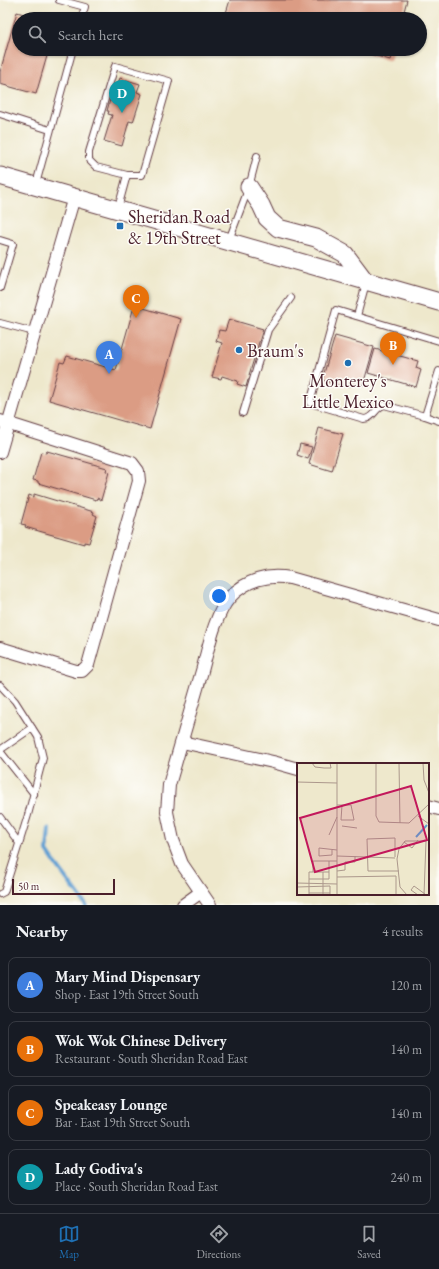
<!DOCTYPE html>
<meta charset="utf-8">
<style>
:root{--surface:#171b24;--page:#242831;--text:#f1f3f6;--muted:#9ea1a6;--line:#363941;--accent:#1f6fb2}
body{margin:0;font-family:"EB Garamond",serif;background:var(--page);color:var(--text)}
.scale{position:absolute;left:12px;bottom:10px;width:103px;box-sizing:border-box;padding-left:4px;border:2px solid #4a1f2b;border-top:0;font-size:11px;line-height:14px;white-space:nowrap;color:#4a1f2b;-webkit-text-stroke:3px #fdfcf7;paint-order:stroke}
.you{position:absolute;left:219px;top:596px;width:14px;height:14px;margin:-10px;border:3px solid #fff;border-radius:50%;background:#1a73e8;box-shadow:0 0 0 6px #1a73e833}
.badge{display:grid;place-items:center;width:26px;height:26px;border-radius:50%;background:var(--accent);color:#fff;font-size:13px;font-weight:700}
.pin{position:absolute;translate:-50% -33px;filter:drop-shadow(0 1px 2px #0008)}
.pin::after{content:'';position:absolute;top:21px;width:14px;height:12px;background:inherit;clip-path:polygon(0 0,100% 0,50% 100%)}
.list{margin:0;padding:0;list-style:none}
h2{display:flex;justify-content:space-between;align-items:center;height:52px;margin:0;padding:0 16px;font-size:17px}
h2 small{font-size:13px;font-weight:400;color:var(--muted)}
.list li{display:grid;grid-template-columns:26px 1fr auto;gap:12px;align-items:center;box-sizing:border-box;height:56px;margin:0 8px 8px;padding:0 8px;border:1px solid var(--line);border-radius:8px}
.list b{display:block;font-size:15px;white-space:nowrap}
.list p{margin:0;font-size:13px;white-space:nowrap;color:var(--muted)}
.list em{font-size:13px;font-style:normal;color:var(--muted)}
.icon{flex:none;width:22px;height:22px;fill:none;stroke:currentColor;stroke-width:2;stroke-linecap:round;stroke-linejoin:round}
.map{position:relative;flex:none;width:439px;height:905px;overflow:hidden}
.search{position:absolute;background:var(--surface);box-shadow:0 1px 3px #0004;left:12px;right:12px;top:12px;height:44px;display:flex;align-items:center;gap:10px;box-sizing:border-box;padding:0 14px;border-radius:22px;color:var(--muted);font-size:15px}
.sheet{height:308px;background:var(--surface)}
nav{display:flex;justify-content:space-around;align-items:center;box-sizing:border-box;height:56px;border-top:1px solid var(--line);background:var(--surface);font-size:11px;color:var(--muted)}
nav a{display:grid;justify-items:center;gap:2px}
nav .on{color:var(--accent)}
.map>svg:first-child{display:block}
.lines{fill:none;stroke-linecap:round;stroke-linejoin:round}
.stream{stroke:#62a0d3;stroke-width:4}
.building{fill:#db9c84}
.service-casing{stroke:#633d43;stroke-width:8}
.minor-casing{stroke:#633d43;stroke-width:14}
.secondary-casing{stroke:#633d43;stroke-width:19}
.service{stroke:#fff;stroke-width:6}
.minor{stroke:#fff;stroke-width:12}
.secondary{stroke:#fff;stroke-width:17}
.poi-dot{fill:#1f6fb2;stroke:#fdfcf7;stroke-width:1.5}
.labels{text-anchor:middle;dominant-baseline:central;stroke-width:3;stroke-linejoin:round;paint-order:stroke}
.poi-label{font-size:18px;fill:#4a1f2b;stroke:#fdfcf7;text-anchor:start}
.inset-river{fill:none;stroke:#62a0d3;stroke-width:2}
.inset-road{fill:none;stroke:#ac988c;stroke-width:1}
.view{fill:#c2185b;fill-opacity:0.15;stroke:#c2185b;stroke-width:2}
.inset-edge{fill:none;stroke:#4a1f2b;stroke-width:2}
</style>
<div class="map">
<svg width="439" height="905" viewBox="0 0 439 905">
<rect width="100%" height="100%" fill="#fdfcf7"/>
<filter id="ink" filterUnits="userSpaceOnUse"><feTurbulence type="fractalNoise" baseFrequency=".025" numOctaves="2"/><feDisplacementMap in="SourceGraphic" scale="8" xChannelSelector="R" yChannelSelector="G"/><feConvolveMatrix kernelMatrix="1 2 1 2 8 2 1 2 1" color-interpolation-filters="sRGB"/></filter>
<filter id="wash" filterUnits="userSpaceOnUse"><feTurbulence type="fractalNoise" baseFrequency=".012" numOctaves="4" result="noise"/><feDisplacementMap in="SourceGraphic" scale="16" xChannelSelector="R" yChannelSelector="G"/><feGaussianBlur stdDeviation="0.9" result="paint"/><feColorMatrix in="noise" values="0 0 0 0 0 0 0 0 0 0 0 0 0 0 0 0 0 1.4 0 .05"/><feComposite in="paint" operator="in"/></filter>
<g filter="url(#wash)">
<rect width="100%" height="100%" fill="#eee8cc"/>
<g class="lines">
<path class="stream" d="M49,829L47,851L57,866L86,905"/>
</g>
<g id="blocks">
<g class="building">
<path d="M230,0H407L402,19H248L226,13Z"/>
<path d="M17,12L40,19H19V49H49L36,94L0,84V72Z"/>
<path d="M354,49H393L390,60Z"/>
<path d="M120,78L140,84L137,92L142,94L133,122L129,121L122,146L104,141L112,115L108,114L109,111H107L110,100L112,101L116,86H117Z"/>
<path d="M140,307L181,319L150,429L49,400L60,362L64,363L67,356L116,370L133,310L139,312Z"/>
<path d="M229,319L263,329L249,375L251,376L249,380H248L246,387L237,384L238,381L222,376L221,379L212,377L222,343L216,341L219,330L225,331Z"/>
<path d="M335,336L374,347L363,385L343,386L322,380Z"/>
<path d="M375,349L418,361L416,368L421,370L416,387L368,373Z"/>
<path d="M319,428L343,434L332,471L309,464Z"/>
<path d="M300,444L312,447L308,459L297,455Z"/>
<path d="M47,451L107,468L106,471L109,472L101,500L97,498L96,500L38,483V481L33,480L41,452L46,453Z"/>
<path d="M34,494L94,512L93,514L97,516L89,543L84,542V544L25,527L26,525L21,524L29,495L34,497Z"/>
</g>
</g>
</g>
<g filter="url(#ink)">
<use href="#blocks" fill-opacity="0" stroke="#633d43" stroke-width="1"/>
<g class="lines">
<g class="service-casing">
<g id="service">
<path d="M59,0L85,7L81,19"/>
<path d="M115,66L169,81L142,175H127L96,167L89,160V152Z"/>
<path d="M0,114L50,130"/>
<path d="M36,184L73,49"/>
<path d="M118,208L127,175"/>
<path d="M0,240L13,244L0,288"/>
<path d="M229,240L249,187L257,156"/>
<path d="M357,316L366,283"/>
<path d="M0,323L34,332"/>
<path d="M439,341L336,310L310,403L364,419C373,419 375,408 384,405L425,416L439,371"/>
<path d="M243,413L268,330L291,298"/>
<path d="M425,416L439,421"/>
<path d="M0,685L15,701L38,737L43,758L28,815L4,892L0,894"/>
<path d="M0,750L32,728"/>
<path d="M0,751L34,794"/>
<path d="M0,817L19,843"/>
</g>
</g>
<g class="minor-casing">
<g id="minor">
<path d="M0,421L132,463L138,471L139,481L88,665L82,671H76L0,648"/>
<path d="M0,452L74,197"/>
<path d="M182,742L273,762L298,769"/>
<path d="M428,806L439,809"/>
<path d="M183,905L201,892"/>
<path d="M210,905L182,864L173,840L167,812L169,785C180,747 191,709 202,671C208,649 215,614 230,597C246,580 268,574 290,578L439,620"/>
</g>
</g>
<g class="secondary-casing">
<g id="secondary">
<path d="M0,176L439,302"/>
<path d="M249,187L261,205L267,218L278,228L316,238L345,254L366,282"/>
</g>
</g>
<use href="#service" class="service"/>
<use href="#minor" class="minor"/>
<use href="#secondary" class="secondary"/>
</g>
</g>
<g class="poi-dot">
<rect x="116" y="222" width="8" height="8" rx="2"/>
<circle cx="239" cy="350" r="4"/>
<circle cx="348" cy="363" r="4"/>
</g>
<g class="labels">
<g class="poi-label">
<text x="128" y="216">Sheridan Road<tspan x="128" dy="21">&amp; 19th Street</tspan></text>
<text x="247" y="350">Braum's</text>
<text x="348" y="380" text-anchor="middle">Monterey's<tspan x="348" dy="21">Little Mexico</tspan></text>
</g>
</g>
<g transform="translate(297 763)">
<rect width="132" height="132" fill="#eee8cc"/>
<path class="inset-river" d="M119,74L130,62"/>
<path class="inset-road" d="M15,0L18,4L27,5H34L33,0M79,0V53L82,59L112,60L132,41M102,0L103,60M126,0L127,17L132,30M0,19L40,20M40,42H54L57,57H44L45,42M121,53L132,61M45,63L60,65M32,72L40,54M107,79L115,85L121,77M35,87V92L22,93V85L40,87M40,93L98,95M98,94V75L70,76L71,108H102M100,96L102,86L108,78H129L127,132M100,96L103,124L110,132M40,108L48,107V99H58V93M16,109V98H40M26,109V132M40,114L99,113V132M12,116H32V109M0,120L40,121M0,124L33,123V132M12,130H33M12,132V109H32V98M40,132V0M121,132L114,127L117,123L128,131"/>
<path class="view" d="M114,23L130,77L18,109L3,55Z"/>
<rect width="132" height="132" class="inset-edge"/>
</g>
</svg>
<div class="scale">50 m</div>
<div class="you"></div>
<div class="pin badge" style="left:109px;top:374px;background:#3f7fe0">A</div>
<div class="pin badge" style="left:393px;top:365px;background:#e8710a">B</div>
<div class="pin badge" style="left:136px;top:318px;background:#e8710a">C</div>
<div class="pin badge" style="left:122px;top:113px;background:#0f9aa8">D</div>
<div class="search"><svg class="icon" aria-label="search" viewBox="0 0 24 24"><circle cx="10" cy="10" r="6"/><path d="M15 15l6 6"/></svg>Search here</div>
</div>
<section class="sheet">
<h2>Nearby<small>4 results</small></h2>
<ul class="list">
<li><span class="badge" style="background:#3f7fe0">A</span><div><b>Mary Mind Dispensary</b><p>Shop · East 19th Street South</p></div><em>120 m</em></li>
<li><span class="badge" style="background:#e8710a">B</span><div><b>Wok Wok Chinese Delivery</b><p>Restaurant · South Sheridan Road East</p></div><em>140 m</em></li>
<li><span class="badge" style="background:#e8710a">C</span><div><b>Speakeasy Lounge</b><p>Bar · East 19th Street South</p></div><em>140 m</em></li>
<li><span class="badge" style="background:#0f9aa8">D</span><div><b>Lady Godiva's</b><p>Place · South Sheridan Road East</p></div><em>240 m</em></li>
</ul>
</section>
<nav>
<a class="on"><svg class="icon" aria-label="map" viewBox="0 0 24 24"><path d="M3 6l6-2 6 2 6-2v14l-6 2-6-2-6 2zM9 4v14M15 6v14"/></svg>Map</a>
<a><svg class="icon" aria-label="directions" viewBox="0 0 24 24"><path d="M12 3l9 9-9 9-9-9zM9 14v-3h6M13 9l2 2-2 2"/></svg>Directions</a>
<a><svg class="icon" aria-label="saved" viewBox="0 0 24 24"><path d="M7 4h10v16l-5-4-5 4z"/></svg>Saved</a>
</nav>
